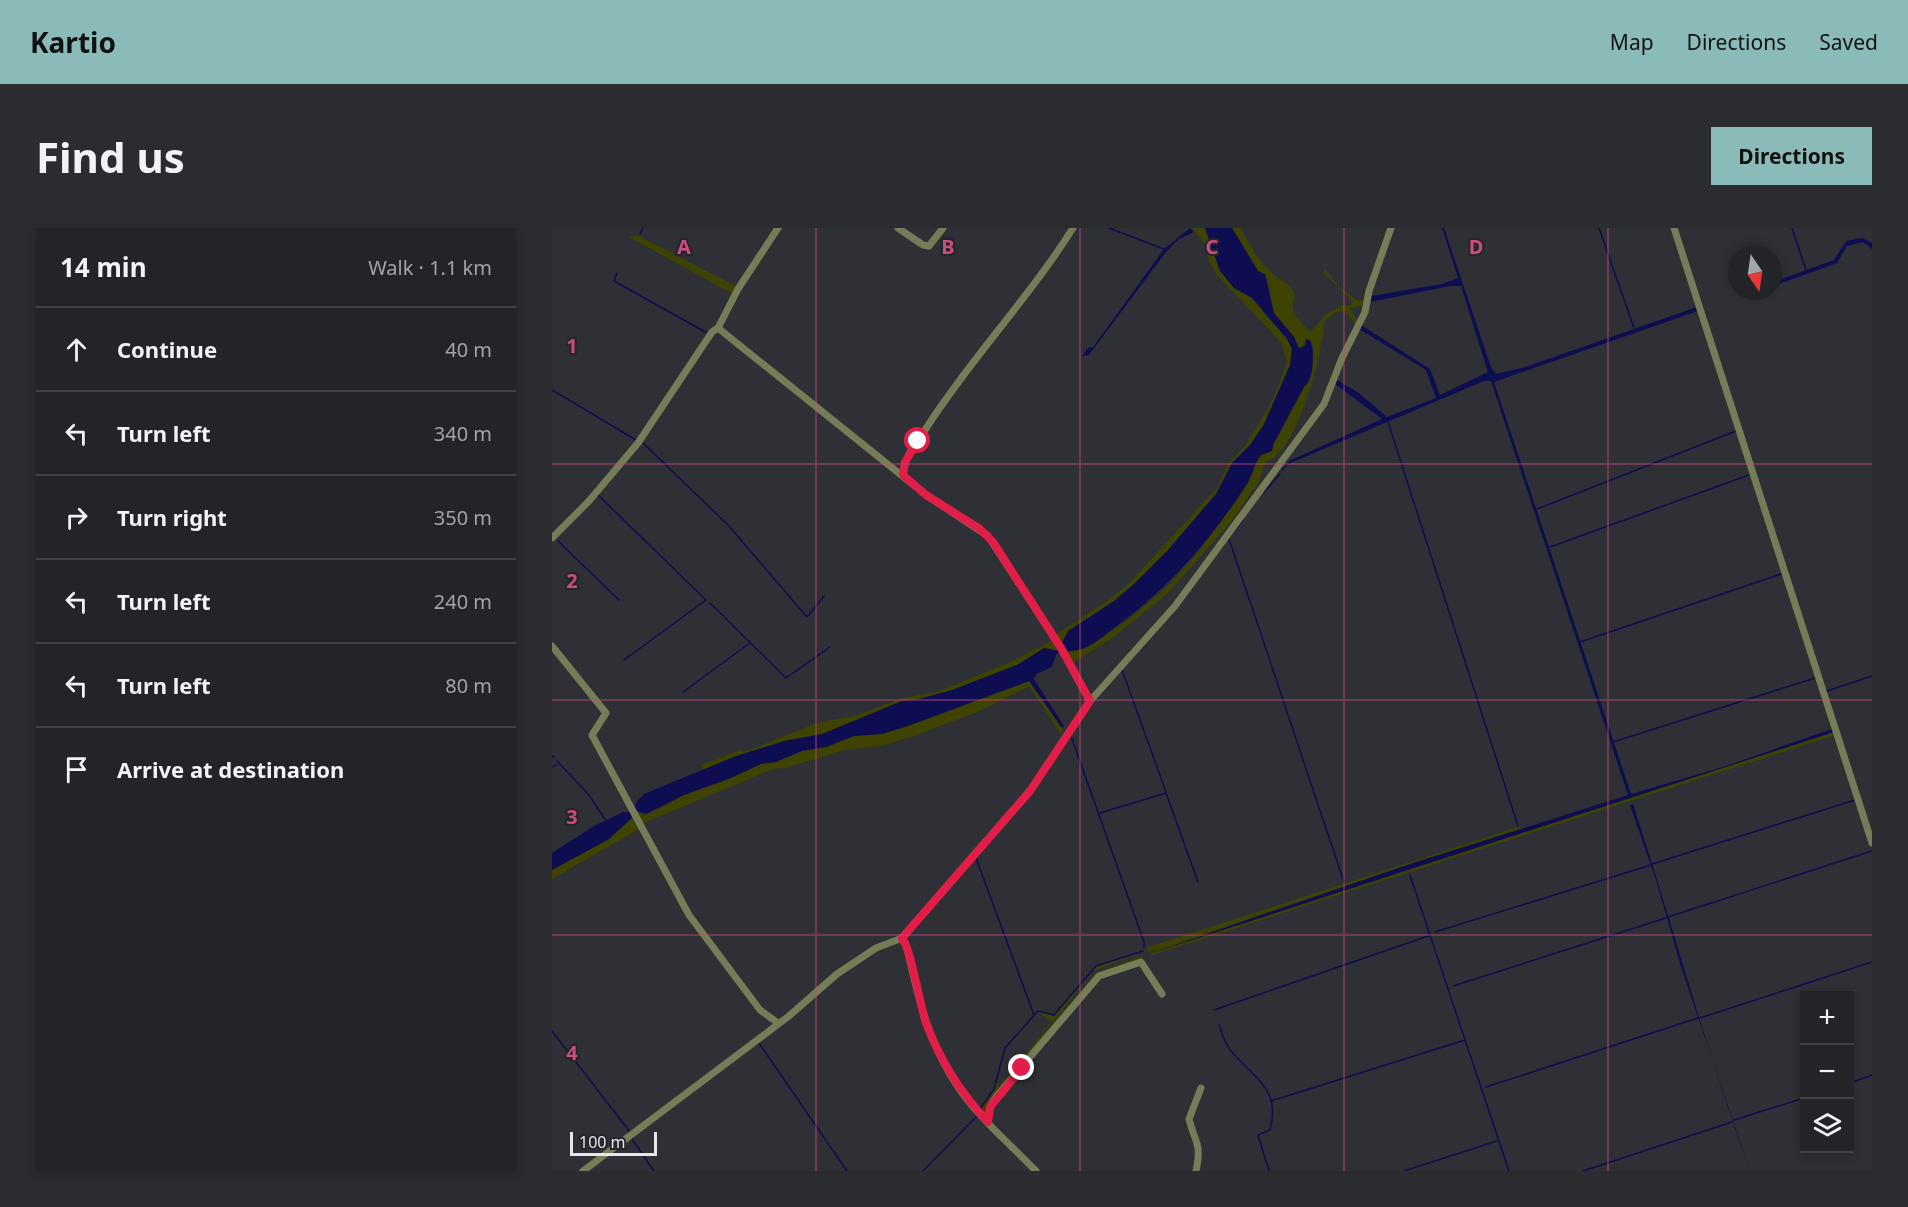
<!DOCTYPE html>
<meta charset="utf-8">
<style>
:root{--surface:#232428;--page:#2b2c30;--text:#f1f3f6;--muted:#a3a4a8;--line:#404145;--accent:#8bbbb9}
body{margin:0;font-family:"Noto Sans",sans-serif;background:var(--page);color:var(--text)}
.controls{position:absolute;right:18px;bottom:18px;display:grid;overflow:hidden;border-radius:0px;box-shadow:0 3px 9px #0003}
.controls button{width:54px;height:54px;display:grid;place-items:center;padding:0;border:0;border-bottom:2px solid var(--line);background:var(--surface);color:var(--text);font:30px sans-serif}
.compass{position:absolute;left:1176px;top:18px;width:54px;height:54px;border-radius:50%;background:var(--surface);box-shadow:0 3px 9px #0003;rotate:167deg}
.scale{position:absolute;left:18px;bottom:15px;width:87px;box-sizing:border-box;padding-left:6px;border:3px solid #e6e7eb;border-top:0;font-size:16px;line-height:21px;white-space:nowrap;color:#e6e7eb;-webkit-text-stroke:4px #25262b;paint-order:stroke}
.stop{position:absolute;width:18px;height:18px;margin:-14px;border:4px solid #e11d48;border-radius:50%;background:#fff}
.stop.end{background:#e11d48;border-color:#fff;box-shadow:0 2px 6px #0008}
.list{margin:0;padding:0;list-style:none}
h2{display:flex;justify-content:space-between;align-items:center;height:78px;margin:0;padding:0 24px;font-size:26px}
h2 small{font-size:20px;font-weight:400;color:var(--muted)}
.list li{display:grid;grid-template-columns:39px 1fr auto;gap:18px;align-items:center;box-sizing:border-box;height:84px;padding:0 24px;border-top:2px solid var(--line)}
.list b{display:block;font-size:22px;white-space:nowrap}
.list em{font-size:20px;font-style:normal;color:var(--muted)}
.icon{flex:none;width:33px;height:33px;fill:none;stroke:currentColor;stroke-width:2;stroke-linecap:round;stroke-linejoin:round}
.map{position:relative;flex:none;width:1320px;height:943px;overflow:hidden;border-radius:0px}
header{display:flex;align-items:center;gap:36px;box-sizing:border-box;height:84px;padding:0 30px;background:var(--accent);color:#111}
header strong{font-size:28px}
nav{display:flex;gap:33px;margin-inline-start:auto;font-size:21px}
.intro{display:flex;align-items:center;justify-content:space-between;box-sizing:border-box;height:144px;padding:0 36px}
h1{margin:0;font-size:42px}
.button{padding:15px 27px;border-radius:0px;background:var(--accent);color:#111;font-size:21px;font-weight:700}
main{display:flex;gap:36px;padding:0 36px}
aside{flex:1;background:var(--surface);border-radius:0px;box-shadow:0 3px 9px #0003}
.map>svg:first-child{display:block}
.green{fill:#3e4400}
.water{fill:#0e0d52}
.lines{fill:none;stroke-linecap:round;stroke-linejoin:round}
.stream{stroke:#0e0d52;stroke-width:1.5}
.minor{stroke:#767c58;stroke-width:7}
.route{stroke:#e11d48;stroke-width:8}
.grid{fill:none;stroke:#cb4c7f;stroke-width:1.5;stroke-opacity:0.55}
.grid-label{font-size:20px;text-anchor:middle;font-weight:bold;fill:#cb4c7f;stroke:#25262b;stroke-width:4.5;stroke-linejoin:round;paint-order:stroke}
</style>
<header>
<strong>Kartio</strong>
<nav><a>Map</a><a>Directions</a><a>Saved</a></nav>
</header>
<div class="intro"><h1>Find us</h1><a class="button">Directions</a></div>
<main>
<aside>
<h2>14 min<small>Walk · 1.1 km</small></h2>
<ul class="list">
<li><svg class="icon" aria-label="ahead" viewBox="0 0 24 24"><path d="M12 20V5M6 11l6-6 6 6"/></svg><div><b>Continue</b></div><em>40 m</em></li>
<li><svg class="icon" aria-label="left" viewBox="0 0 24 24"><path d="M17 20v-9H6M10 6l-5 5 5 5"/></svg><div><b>Turn left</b></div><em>340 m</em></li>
<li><svg class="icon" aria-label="right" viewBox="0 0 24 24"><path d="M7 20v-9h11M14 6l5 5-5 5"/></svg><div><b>Turn right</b></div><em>350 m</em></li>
<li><svg class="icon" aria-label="left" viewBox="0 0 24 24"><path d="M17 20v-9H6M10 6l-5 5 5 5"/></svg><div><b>Turn left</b></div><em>240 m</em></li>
<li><svg class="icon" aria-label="left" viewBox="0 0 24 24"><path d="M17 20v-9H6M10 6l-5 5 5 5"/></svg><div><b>Turn left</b></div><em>80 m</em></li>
<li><svg class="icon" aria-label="arrive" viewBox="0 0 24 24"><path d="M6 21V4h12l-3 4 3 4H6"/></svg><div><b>Arrive at destination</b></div></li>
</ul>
</aside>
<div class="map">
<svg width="1320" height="943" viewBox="0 0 1320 943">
<rect width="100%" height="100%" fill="#2f3035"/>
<g class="green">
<path d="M640,0H653L668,43L682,60L700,70L735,111L740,121L738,137L712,196L698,217L680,235L667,262L616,322L583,355L562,373L516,403L511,419L503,407L554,374L577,355L666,259L676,236L694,217L722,169L735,135L730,115L665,47L657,32L653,16Z"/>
<path d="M680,0H689C697,17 705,31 719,44C730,55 733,51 743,66C736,83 745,92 758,103H760L773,87L792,76L797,78L801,74L772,45L773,41L787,59L806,73L815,71L814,77L798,80L806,95L805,98L793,83L784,84L772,93C771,125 749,206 724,228C721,231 716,232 713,235L706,255L678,295L615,366L561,409L519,436L514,423L533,421L577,391L617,357L648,322L695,257L705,232L725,211L752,159L758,154L762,120L758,112L753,113L750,120H747L742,109L722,85L715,50L706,43Z"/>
<path d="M87,8L185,59L181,66L77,9Z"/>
<path d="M499,413L507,422L496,423L492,420L467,436L400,462L367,471L350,473L270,506L232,513L152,542L149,537L188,522L195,523L265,495L302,488L351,470L384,464L454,436Z"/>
<path d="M478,453L510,500V508L477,458L425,484L362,508L329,518L293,522L233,540L221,541L89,596L84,585L92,587L109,580L132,567L179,550L209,536L224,534L250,523L274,519L302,508L330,506L356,498Z"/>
<path d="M1282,504L1283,506L1277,509L597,728L602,723L643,709Z"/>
<path d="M81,587L87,601L0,651V642L57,611Z"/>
<path d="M966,599L974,600L861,635L597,724L594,720Z"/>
<path d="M591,724L541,743L486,813L544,745L592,727L588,732L550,744L437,876L434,888L427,883L443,861L444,854L447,859L500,794L486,784L502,788L544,739Z"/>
</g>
<g class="water">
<path d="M638,0L642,4L627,11L614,24L537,127L530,128L536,120L541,119L612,21Z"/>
<path d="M653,0H680L706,43L713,46L722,85L742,109L747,120L753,118L754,111L758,112C763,125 762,151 752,159L722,215L720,223L709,227C702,236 701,247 695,256C659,312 616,361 562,400C547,412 534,424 514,423L510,415L516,403L562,373L583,355L616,322L664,266L680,235L698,217L712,196L738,137L740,121L735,111L700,70L682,60L668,43Z"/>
<path d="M890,0H892L939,139L944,146L973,139L1145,79L1146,83L942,154L1079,566L1171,539L1280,501L1282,504L597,726L861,635L1076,567L939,153H932L736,236L737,233L830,191L783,156L785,152L807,165L835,189L884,170L874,142L807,101L809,97L878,141L888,167L936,144L909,58H898L818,74L819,68L890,56L906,50Z"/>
<path d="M1310,10L1320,15V21L1311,14L1295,18L1285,35L1221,58V54L1282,32L1294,13Z"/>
<path d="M492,420L508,423L504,427L500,439L484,446L482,451L512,498L510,500L477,453L356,498L330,506L302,508L274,519L250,523L224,534L209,536L179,550L132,567L94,586L82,582L85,573L92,566L184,528L232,513L270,506L350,473L367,471L400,462L467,436Z"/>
<path d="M1081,576C1121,698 1154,822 1198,943L1129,739L1105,655L1078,577Z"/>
<path d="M71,584H79L80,590L57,611L0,642V625L42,598Z"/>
</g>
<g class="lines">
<g class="stream">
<path d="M557,0L612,21"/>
<path d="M1047,0L1082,100"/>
<path d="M1240,0L1254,42"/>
<path d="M88,6L91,0"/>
<path d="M65,45L62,53L155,105"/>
<path d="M0,162L84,212"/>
<path d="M836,194L966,598"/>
<path d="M91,215L176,297L255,389L272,368"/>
<path d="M730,242L736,236"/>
<path d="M712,264L728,246"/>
<path d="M46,267L154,372L72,432"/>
<path d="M985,281L1184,203"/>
<path d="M679,307L691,292"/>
<path d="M677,311L792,654"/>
<path d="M6,313L67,372"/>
<path d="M998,319L1197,247"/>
<path d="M158,375L234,450L278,419"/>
<path d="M1028,414L1229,346"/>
<path d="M570,442L614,564"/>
<path d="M1275,463L1320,448"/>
<path d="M131,464L198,415"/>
<path d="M519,508L592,714V720"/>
<path d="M1061,514L1263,450"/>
<path d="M0,528L2,529"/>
<path d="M5,533L37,567L54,593"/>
<path d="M0,539L4,537"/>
<path d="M548,585L614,565L646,654"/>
<path d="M424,630L482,787"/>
<path d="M1100,636L1303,572"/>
<path d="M858,647L957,943"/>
<path d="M1116,689L1320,623"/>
<path d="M883,704L1099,637"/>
<path d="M901,758L1114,690"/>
<path d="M662,782L879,707"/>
<path d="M1148,790L1320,734"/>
<path d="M667,797C670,806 673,816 679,823C702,851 729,859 718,902L706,907L717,943"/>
<path d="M0,803L78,904"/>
<path d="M207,815L295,943"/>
<path d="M1298,855L1320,847"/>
<path d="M934,859L1146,790"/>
<path d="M719,873L913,812"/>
<path d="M428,881L442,861L453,820L486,783L502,787L544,738L591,723"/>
<path d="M1182,892L1252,870"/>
<path d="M80,911L102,943"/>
<path d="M371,943L425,888"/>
<path d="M852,943L945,913"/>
<path d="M1031,943L1180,894"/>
</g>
<g class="minor">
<path d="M346,0L371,17L377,18L391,0"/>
<path d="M1122,0L1320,615"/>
<path d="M166,100L374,267L436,308L509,420L538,473"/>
<path d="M351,247C352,228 365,214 375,199C420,129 477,70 521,0"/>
<path d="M0,310L37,273L86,215L160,104L166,100L186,61L226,0"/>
<path d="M0,418L54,485L40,507L137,687L208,782L226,795"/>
<path d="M350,710L355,720C366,770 378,820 408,862C429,892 459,917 484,943"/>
<path d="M436,894L438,879L444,869L547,748L589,734L610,766"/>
<path d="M31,943L237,788L285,746L324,720L350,710L478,563L538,473L623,378L772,176L790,130L813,84L817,63L839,0"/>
<path d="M644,943C650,915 643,915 637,891L649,860"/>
</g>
</g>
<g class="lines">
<path class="route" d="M366,213L353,234L351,247L374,267L428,301L441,314L509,420L538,473L478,563L350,710C359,720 368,778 374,795C389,834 408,864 436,894L438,879L470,840"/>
</g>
<path class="grid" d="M264,0V943M528,0V943M792,0V943M1056,0V943M0,236H1320M0,472H1320M0,707H1320"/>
<g class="grid-label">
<text x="132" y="26">A</text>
<text x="396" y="26">B</text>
<text x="660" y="26">C</text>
<text x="924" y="26">D</text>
<text x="20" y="125">1</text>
<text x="20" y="360">2</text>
<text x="20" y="596">3</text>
<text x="20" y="832">4</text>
</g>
</svg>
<div class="controls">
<button>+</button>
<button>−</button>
<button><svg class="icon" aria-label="layers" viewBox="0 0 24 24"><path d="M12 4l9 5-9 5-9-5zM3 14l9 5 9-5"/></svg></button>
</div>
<svg class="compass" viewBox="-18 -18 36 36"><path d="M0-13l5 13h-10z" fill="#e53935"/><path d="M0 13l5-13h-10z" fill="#a3a4a8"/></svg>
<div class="scale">100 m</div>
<div class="stop" style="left:366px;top:213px"></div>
<div class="stop end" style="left:470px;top:840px"></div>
</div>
</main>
